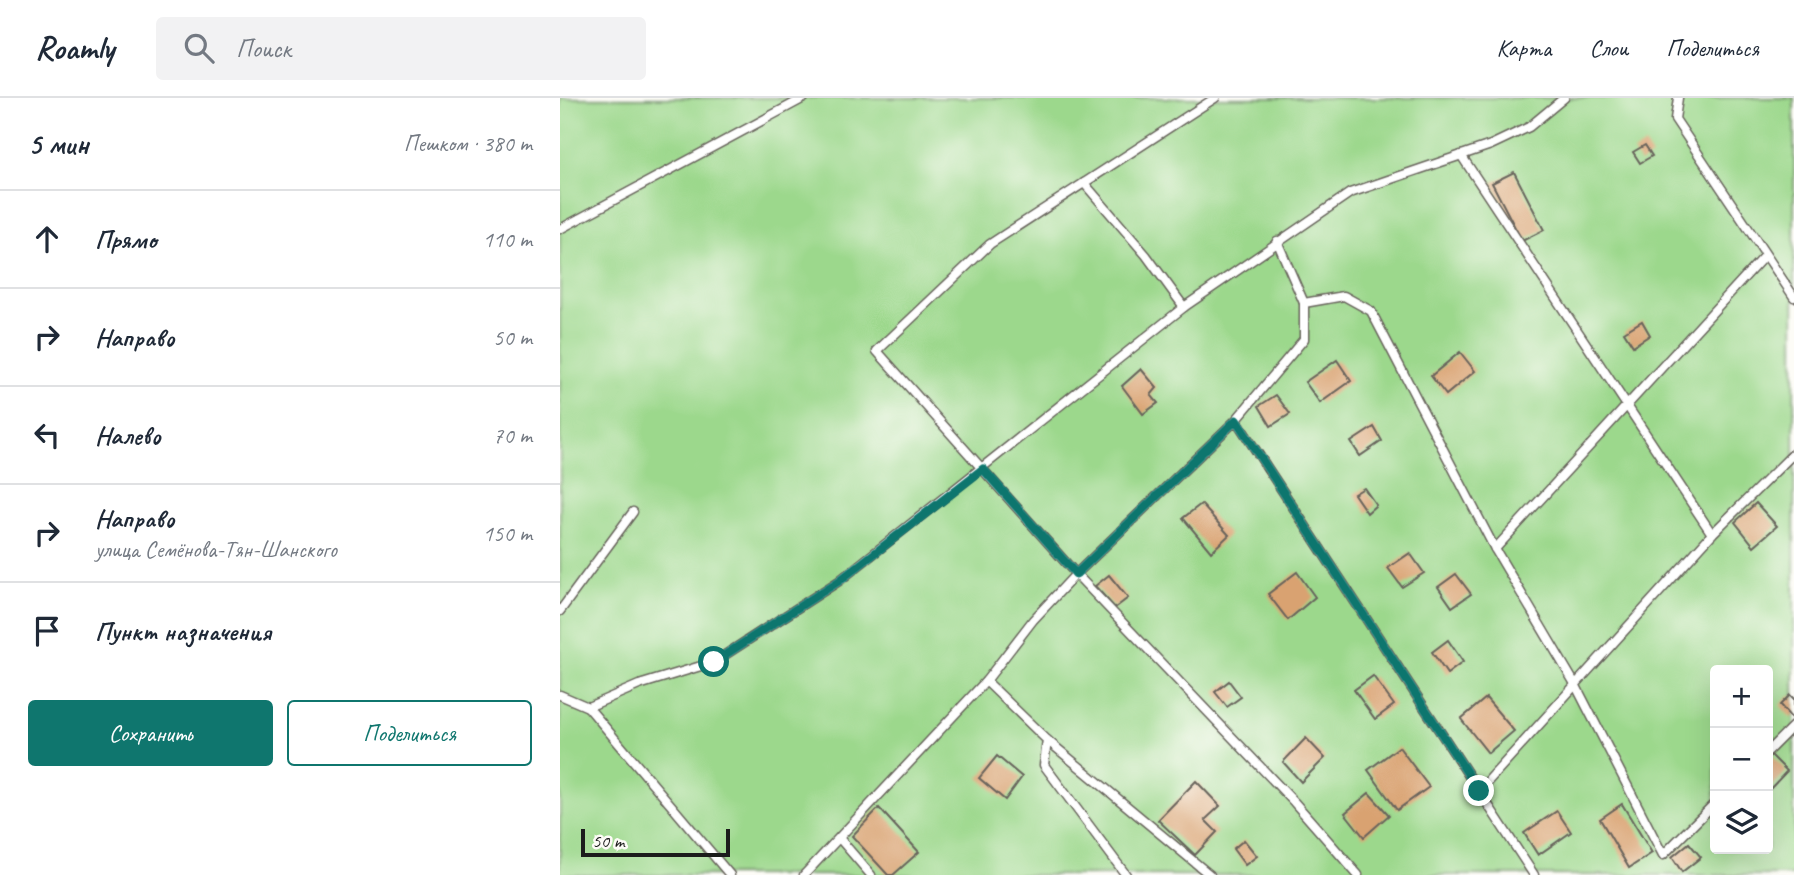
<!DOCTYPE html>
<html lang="ru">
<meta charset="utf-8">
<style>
:root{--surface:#fff;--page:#f2f2f3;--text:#1f2937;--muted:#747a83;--line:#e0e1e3;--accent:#0f766e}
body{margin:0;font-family:Caveat,sans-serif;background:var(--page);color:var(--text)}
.controls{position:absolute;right:21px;bottom:21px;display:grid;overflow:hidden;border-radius:7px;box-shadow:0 7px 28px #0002}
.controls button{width:63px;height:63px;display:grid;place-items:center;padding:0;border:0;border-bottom:2px solid var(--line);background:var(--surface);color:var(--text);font:35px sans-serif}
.scale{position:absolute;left:21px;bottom:18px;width:149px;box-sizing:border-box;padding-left:7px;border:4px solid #1c1c1c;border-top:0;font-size:19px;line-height:24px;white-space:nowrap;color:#1c1c1c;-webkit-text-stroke:5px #fdfcf7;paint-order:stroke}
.stop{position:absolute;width:21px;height:21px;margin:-16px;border:5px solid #0f766e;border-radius:50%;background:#fff}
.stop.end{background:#0f766e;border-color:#fff;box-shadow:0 2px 7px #0008}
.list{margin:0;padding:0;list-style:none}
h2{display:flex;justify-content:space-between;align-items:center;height:91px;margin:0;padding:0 28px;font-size:30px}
h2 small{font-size:23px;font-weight:400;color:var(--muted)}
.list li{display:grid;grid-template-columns:46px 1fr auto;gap:21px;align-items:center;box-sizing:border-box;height:98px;padding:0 28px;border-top:2px solid var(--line)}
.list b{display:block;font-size:26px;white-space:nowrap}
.list p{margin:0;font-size:23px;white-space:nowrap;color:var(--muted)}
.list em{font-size:23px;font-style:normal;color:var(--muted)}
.actions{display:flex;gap:14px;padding:21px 28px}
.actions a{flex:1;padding:16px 0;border:2px solid var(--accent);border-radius:7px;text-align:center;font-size:24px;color:var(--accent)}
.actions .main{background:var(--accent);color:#fff}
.icon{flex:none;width:38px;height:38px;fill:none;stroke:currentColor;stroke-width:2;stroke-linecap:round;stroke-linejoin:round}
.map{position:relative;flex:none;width:1234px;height:777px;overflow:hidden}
header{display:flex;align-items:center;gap:42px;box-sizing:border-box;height:98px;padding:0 35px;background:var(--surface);border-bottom:2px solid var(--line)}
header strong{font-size:33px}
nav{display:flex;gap:38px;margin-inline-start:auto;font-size:24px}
.search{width:490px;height:63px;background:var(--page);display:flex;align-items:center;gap:18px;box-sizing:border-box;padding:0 24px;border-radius:7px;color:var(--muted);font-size:26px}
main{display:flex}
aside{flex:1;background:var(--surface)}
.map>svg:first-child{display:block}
.green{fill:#9cd88c;stroke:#5c7a54;stroke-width:2;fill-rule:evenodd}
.building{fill:#d9a271}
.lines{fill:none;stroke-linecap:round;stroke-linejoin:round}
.lane-casing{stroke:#67635b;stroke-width:11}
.lane{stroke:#fff;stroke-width:8}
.route{stroke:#0f766e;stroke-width:9}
</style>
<header>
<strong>Roamly</strong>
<div class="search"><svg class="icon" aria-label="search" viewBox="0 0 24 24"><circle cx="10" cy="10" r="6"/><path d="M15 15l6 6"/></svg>Поиск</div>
<nav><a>Карта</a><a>Слои</a><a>Поделиться</a></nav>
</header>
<main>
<aside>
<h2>5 мин<small>Пешком · 380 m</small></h2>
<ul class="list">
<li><svg class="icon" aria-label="ahead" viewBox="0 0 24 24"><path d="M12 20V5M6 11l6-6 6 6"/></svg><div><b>Прямо</b></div><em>110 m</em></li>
<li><svg class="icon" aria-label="right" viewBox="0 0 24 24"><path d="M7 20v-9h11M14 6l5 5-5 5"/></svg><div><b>Направо</b></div><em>50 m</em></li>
<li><svg class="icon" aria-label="left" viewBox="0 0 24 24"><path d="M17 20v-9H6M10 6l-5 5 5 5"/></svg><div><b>Налево</b></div><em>70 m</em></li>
<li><svg class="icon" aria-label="right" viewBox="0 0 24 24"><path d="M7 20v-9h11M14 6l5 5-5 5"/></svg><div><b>Направо</b><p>улица Семёнова-Тян-Шанского</p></div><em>150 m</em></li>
<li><svg class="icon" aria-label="arrive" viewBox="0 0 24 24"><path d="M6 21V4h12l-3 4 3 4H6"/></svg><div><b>Пункт назначения</b></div></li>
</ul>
<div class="actions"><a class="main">Сохранить</a><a>Поделиться</a></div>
</aside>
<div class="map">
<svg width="1234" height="777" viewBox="0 0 1234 777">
<rect width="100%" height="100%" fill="#fdfcf7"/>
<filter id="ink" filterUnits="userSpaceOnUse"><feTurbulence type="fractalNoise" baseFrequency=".0143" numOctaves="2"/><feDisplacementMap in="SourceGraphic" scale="14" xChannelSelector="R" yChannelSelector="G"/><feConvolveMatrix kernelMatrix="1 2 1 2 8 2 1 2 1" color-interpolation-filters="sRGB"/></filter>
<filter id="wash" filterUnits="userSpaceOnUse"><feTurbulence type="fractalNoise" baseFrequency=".00686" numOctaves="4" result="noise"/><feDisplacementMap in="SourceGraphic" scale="28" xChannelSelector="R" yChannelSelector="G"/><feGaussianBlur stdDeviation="1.57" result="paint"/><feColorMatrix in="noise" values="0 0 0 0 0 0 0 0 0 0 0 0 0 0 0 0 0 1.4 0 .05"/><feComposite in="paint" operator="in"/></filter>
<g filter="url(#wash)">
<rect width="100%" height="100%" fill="#f3e8d1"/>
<path class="green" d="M0,0H1234V777H0ZM1155,572H1208V751H1155Z"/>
<g id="blocks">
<g class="building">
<path d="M1085,47L1092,58L1080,65L1073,54Z"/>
<path d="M954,74L984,132L962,143L932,85Z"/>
<path d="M1082,223L1090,237L1073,248L1064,234Z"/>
<path d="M900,254L915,273L886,297L871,278Z"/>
<path d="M777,262L791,283L760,305L745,284Z"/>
<path d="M581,271L597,290L591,297L598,305L583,316L562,288Z"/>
<path d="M716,297L730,316L711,328L699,308Z"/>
<path d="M814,329L822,343L800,358L791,344Z"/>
<path d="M804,390L816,407L807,415L794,396Z"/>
<path d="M1196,405L1217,428L1194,448L1175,424Z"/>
<path d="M641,406L669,437L651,454L623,420Z"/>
<path d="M850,455L864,475L842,489L828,470Z"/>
<path d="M737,474L755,499L728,522L708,496Z"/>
<path d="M896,476L911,496L892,509L878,489Z"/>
<path d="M549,477L568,500L555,510L535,488Z"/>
<path d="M888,542L903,564L887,576L872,554Z"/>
<path d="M813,578L834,607L815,621L794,592Z"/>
<path d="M669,583L681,599L667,609L655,594Z"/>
<path d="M1230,597L1234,601V617L1231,620L1220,607Z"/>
<path d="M926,600L954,633L928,655L901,621Z"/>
<path d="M746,640L765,660L741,684L723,664Z"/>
<path d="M839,649L869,689L837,712L808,672Z"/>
<path d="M1211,657L1227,673L1208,693V660Z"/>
<path d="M437,658L462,679L445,702L419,680Z"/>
<path d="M636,683L660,708L645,722L657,734L635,757L598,722Z"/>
<path d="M809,695L829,717L804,739L785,715Z"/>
<path d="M1062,706L1092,755L1069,770L1040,721Z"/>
<path d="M319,710L359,754L333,777H328L292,738Z"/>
<path d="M997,713L1011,734L978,757L964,735Z"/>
<path d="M684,742L697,758L685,767L673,751Z"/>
<path d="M1129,745L1141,759L1122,774L1112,759Z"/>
</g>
</g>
</g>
<g filter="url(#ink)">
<use href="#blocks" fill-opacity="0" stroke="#67635b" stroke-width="2"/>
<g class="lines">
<g class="lane-casing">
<g id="lane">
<path d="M655,0L430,146L317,253L516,476L734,704L798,777"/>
<path d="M1118,0L1115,21L1234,199"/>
<path d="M901,57L1152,436"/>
<path d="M524,85L586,157L624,209"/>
<path d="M0,131L244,0"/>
<path d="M744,205L784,198L811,213L935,451L1015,586L1103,757L1155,705"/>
<path d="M676,322L974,777"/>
<path d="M935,451L1205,157"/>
<path d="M0,513L73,414"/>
<path d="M426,583L487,642L650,777"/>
<path d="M0,597L28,609L79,587L154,564L279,483L624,209L790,95L931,47L969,29L1004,0"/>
<path d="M28,609L170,777"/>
<path d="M487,642L484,667L566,777"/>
<path d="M1208,653L1234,627"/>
<path d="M919,693L1152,436L1234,355"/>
<path d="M280,741L311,777"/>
<path d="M244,777L426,583L473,522L516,476L676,322L744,241V205L717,143"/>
</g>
</g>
<use href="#lane" class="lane"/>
</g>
</g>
<g class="lines" filter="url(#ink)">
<path class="route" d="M154,564L279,483L423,371L516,476L676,322L919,693"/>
</g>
</svg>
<div class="controls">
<button>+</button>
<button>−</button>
<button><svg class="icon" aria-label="layers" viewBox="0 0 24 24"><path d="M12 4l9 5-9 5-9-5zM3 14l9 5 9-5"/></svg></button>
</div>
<div class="scale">50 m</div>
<div class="stop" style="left:154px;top:564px"></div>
<div class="stop end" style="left:919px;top:693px"></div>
</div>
</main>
